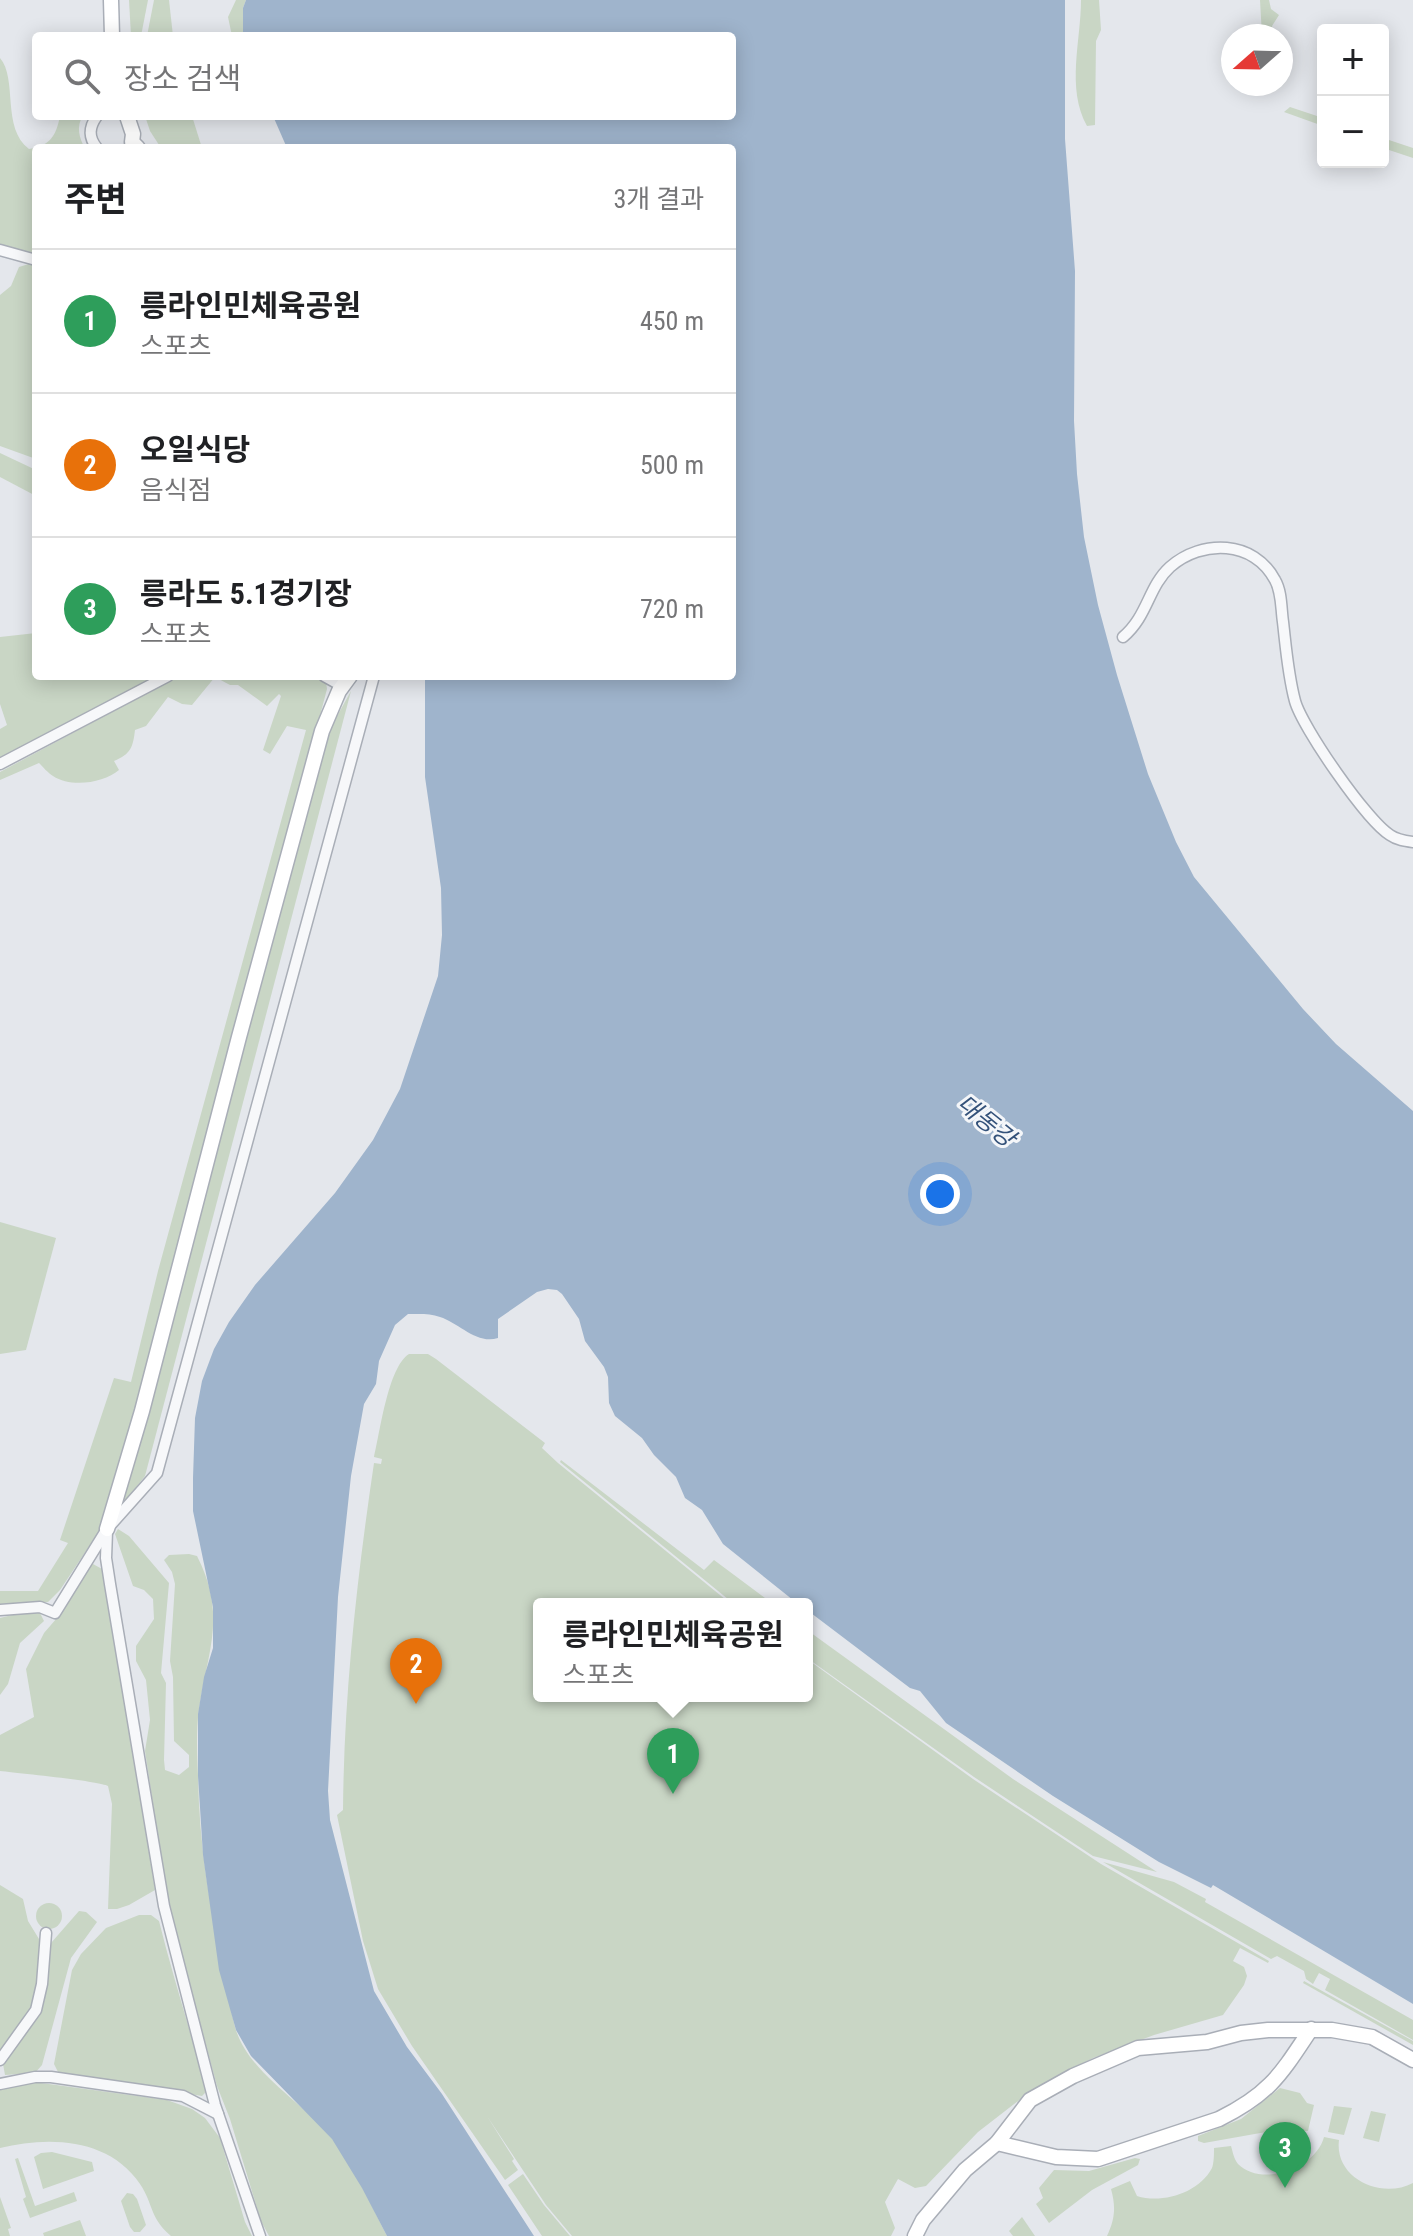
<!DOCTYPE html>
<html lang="ko">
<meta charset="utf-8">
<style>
:root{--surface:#fff;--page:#f2f2f2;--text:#202124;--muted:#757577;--line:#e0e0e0;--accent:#1a73e8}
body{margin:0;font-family:"Roboto Condensed","Noto Sans KR",sans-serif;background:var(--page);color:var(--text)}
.controls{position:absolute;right:24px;top:24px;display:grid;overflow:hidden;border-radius:8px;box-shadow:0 4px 20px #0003}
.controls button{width:72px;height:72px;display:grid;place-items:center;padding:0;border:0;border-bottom:2px solid var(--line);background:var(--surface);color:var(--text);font:40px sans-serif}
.compass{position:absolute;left:1221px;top:24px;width:72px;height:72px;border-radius:50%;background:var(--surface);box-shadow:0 4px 20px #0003;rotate:250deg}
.you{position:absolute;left:940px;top:1194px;width:28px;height:28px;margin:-20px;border:6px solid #fff;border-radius:50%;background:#1a73e8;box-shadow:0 0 0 12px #1a73e833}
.badge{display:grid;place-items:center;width:52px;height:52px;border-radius:50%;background:var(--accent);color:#fff;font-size:26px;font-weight:700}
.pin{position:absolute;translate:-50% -66px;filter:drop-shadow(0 2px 4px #0008)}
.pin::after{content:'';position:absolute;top:42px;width:28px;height:24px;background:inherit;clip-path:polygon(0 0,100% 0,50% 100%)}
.popup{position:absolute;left:533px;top:1598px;width:280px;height:104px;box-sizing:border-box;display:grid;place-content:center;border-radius:8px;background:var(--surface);filter:drop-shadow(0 2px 6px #0005);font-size:26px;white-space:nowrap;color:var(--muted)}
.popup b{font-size:30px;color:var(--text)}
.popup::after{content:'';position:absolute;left:50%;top:100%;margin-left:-16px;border:16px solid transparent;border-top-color:var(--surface)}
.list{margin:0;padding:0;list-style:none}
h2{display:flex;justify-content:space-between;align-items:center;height:104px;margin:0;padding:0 32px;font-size:34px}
h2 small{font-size:26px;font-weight:400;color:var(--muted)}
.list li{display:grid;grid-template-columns:52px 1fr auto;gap:24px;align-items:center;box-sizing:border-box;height:144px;padding:0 32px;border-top:2px solid var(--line)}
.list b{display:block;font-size:30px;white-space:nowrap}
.list p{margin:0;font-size:26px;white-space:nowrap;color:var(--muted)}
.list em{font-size:26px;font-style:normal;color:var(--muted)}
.icon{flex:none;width:44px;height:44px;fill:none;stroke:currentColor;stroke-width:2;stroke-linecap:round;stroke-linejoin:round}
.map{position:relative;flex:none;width:1413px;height:2236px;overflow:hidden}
.search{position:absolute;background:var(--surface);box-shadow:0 4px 20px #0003;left:32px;top:32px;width:704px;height:88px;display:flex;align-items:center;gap:20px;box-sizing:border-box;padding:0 28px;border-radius:8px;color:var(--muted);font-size:30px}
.panel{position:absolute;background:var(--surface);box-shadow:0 4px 20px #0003;left:32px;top:144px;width:704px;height:536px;border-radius:8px}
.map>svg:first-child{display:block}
.green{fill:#c9d6c5}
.water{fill:#9fb4cc}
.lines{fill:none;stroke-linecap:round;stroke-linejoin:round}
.street-casing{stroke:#a9aeb7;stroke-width:13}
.secondary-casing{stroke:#a9aeb7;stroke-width:17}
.street{stroke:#f7f8fa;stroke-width:10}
.secondary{stroke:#fff;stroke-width:14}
.labels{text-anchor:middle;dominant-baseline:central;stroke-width:6;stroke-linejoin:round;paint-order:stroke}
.water-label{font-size:24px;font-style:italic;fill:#34527a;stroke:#f4f6f9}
</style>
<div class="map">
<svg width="1413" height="2236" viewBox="0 0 1413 2236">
<rect width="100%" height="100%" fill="#e4e7ec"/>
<g class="green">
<path d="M129,0H148L141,36H131Z"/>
<path d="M154,0H169L173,36H147Z"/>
<path d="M236,0H246L243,8V36H232L228,17Z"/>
<path d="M1081,0H1099L1101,30L1096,41L1095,125L1087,126C1066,88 1081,41 1081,0Z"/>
<path d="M1260,0H1269L1271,9L1279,15L1272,26L1275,36H1262Z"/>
<path d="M0,58C18,79 1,128 29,149C50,146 56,136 60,116H83C76,126 79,138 85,148H36V254L0,244Z"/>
<path d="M1290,107L1323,118V126L1284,112Z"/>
<path d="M145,116H192L202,148H161L150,131Z"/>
<path d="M1383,138L1413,148V158L1383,148Z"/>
<path d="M32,263L36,265V459L0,446V295L11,286L19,267Z"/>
<path d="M0,453L36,470V496L0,477Z"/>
<path d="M36,633V676H161L0,760V729L7,725L0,704V637Z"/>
<path d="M179,676H313L326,682L327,689L137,1411L102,1527L60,1590L48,1602L0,1604V1591H38L68,1543L60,1540L114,1378L131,1382L158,1271L306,730L287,726L270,754L263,750L281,696L279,694L267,706L238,685H230L215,677L192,705L182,704L168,697L146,726L135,730C133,747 131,754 114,761L119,770C104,783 71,788 53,776C48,773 43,767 39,763L0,780V772Z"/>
<path d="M351,691L145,1476L123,1504L120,1503L326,736Z"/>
<path d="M0,1222L56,1238L26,1350L0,1354Z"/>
<path d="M409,1354H428L436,1359L545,1443L542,1448L558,1463L731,1604H539V1696H807V1659L973,1779L1101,1864L1269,1961L1268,1963L1240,1948L1233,1961L1244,1967L1247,1976L1244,1985L1223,2015L1154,2035L1093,2058L1035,2088L978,2132L926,2186L915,2188L898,2179L885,2202L895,2228L891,2236H572L546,2205L487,2116L514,2159L512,2161L518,2170L505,2180L412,2046L378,1989L363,1941L337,1815L343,1810C344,1693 357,1578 374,1463L381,1464L382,1459L374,1457C380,1433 388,1367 409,1354Z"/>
<path d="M561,1460L704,1570L714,1560L773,1604H734L560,1462Z"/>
<path d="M118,1529L129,1536L169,1583L161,1673L166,1683L164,1760L165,1770L179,1775L189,1767V1755L174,1741L173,1677L170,1661L175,1584L172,1572L164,1560L169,1555L189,1554L197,1556C227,1615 208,1649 199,1709C196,1730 197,1754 198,1775C199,1843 209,1902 223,1968C227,1987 230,2008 235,2027C248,2074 306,2103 334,2141C355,2170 371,2204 387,2236H269L261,2221L230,2119L217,2086L168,1904L145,1751L150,1720L146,1680L136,1661V1646L154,1619L153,1599L144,1590L133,1586L115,1534Z"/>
<path d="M93,1564L102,1569L105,1576L155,1890L129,1905L117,1909H108L112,1804L108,1786C99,1781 18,1773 0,1771V1735L34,1717L26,1669L44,1633L57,1618L89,1566Z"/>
<path d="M40,1613L44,1621L20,1643L8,1684L0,1695V1618L16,1614Z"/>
<path d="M807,1630L1013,1779L1157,1872L1093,1856L974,1777L807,1658Z"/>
<path d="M1103,1862L1174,1882L1206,1899L1205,1902L1413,2020V2040L1325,1990L1330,1979L1319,1973L1313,1984L1306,1979L1304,1971L1277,1956L1271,1959Z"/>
<path d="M0,1885L23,1899L28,1921L39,1939L40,1945L36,1992L32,2007L0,2052Z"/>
<circle cx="49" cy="1916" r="13"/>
<path d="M79,1911L86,1912L97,1922L71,1958L42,2065L35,2073L5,2075L3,2064L34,2022L43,2006L51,1943Z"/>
<path d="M139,1915H151L159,1921C173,1978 192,2034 206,2092L202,2096L58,2072L54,2064L72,1970L81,1954L106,1928Z"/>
<path d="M1304,1981L1413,2041V2045L1303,1983Z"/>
<path d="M34,2082L167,2100L192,2109L205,2118L220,2138L245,2222L252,2236H171C149,2217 154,2205 140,2184C109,2138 49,2136 0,2148V2090Z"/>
<path d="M1280,2088L1300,2093L1307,2103L1314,2105L1308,2131L1266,2132L1204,2143L1198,2141V2136L1241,2119Z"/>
<path d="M1334,2106L1352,2108L1344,2135L1328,2132Z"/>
<path d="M1371,2111L1386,2114L1379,2142L1363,2138Z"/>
<path d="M1324,2137L1339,2140C1334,2178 1381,2200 1413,2183V2236H1107C1115,2219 1116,2207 1111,2189L1130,2181L1137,2196C1162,2204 1199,2193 1212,2168C1214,2163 1214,2154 1214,2148L1231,2146C1233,2153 1234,2159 1238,2164C1262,2188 1316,2168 1324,2137Z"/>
<path d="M52,2152L92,2162L94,2171L43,2189L34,2157L41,2153Z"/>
<path d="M18,2158L35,2206L74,2192L77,2201L30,2218L23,2199L26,2197L15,2159Z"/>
<path d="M1135,2158L1140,2159L1138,2165L1092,2190L1049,2223L1036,2204L1043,2198L1039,2188L1054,2170L1089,2171Z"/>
<path d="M523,2174L544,2205L570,2236H542L508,2185Z"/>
<path d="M127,2193L133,2194L137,2199L146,2225L140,2232H134L130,2227L121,2201Z"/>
<path d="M0,2197L11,2228L8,2229L10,2236H0Z"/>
<path d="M1022,2217L1035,2236H1013L1009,2231Z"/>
<path d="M80,2220L86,2236H44L43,2233Z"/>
</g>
<path class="water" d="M246,0H1065V139L1075,271L1074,421L1077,474L1084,537L1098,605L1117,675L1148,774L1176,842L1194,877L1303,1009L1336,1044L1413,1111V2004L1213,1885L1211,1888L1159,1862L1053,1796L946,1723L920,1691L910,1688L807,1610V1604H798L723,1544L702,1510L685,1498L676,1477L654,1455L642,1438L615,1416L609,1403L608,1377L604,1367L585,1341L579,1319L562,1294L557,1290L548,1289L537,1292L498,1319V1338C477,1345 459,1323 440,1317C430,1313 418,1314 408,1314L395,1325L379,1361L376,1384L364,1404L351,1476L338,1597L328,1791L330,1820L374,1991L407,2047L442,2094L534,2236H387L362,2188L332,2139L251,2056L236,2030L219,1970L203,1855L198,1776V1714L204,1677L213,1648V1607L193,1511V1478L195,1418L202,1381L214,1349L229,1322L255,1285L335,1193L373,1140L400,1089L438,976L442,935L441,888L425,777V676H732V148H287L273,116H732V36H243V8Z"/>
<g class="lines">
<g class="street-casing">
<g id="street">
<path d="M97,116C89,127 88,137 97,148"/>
<path d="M0,250L36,260"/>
<path d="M1123,637C1148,616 1148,587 1170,567C1202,539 1254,540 1275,580C1282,592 1281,609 1283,622C1286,648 1288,675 1295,701C1302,727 1367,821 1390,835C1397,840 1405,841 1413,842"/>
<path d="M324,676L342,686"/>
<path d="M0,764L168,676"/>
<path d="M107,1531L106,1558L110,1584L164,1906L215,2105L260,2236"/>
<path d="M0,1610L40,1607L55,1613L107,1529L157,1473L374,676"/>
<path d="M0,2060L36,2010L42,1984L46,1933"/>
<path d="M0,2084L35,2077H51L183,2096L218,2114"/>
</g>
</g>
<g class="secondary-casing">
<g id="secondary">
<path d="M111,0L112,36"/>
<path d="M127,116L133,134L132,142L138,148"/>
<path d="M107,1529L142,1411L239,1037L322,731L339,691L350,676"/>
<path d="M997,2143L1056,2157L1098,2159L1219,2119C1270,2094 1281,2074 1311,2029"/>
<path d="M915,2236L923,2220L965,2170L997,2143L1030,2100L1073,2076L1138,2048L1207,2042L1241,2033L1268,2030H1332L1372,2037L1413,2060"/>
</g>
</g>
<use href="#street" class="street"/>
<use href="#secondary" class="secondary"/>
</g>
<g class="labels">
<g class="water-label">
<text transform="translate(986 1121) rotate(39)">대동강</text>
</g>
</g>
</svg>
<div class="controls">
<button>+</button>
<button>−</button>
</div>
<svg class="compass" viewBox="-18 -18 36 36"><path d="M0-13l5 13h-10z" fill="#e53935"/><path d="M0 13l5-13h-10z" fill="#757577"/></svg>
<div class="you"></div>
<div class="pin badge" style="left:673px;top:1794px;background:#2e9e5b">1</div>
<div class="popup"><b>릉라인민체육공원</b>스포츠</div>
<div class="pin badge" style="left:416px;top:1704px;background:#e8710a">2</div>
<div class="pin badge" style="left:1285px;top:2188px;background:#2e9e5b">3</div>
<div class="search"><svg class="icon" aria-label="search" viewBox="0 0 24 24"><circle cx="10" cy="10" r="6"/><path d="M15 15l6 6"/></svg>장소 검색</div>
<section class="panel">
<h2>주변<small>3개 결과</small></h2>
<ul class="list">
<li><span class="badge" style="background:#2e9e5b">1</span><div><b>릉라인민체육공원</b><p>스포츠</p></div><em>450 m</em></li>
<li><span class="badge" style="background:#e8710a">2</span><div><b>오일식당</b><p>음식점</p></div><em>500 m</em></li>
<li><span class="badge" style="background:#2e9e5b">3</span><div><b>릉라도 5.1경기장</b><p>스포츠</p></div><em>720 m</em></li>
</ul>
</section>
</div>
